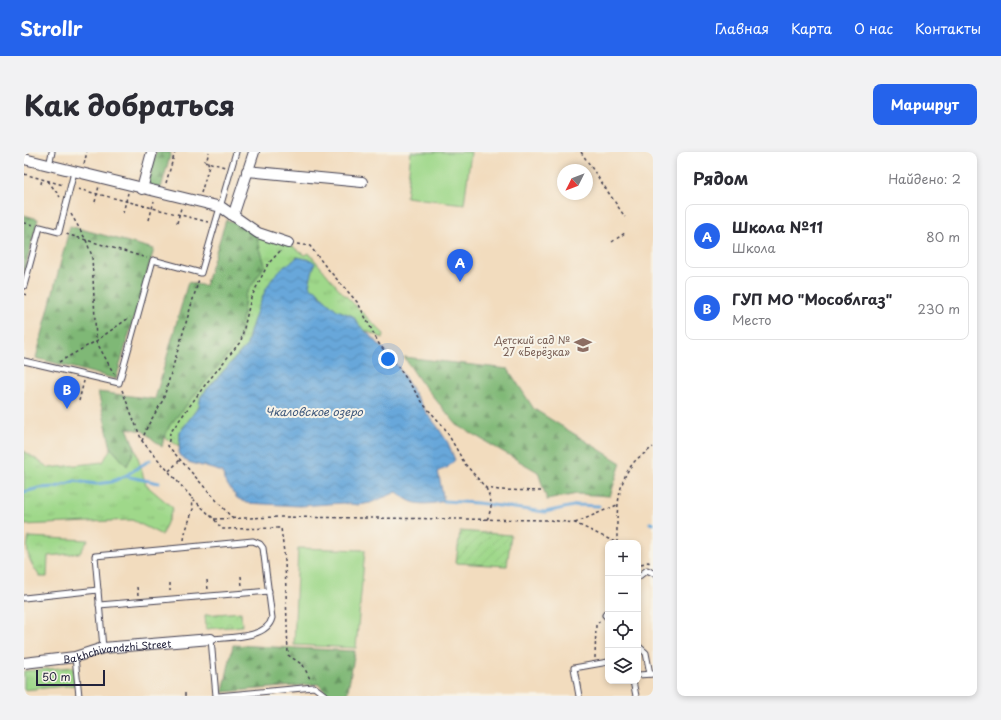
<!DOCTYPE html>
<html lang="ru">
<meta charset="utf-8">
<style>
:root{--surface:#fff;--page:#f2f2f3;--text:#2b2b33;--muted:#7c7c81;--line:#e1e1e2;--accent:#2563eb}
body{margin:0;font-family:"Playpen Sans",sans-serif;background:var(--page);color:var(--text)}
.controls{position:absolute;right:12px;bottom:12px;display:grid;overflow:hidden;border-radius:8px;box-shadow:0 2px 6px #0003}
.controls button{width:36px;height:36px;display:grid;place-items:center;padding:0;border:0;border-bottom:1px solid var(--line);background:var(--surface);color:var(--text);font:20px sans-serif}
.compass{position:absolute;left:533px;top:12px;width:36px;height:36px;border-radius:50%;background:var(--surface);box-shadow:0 2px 6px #0003;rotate:228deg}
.scale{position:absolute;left:12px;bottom:10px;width:69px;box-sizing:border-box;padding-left:4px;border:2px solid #22223b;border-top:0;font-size:11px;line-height:14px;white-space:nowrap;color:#22223b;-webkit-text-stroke:3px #f7f3e8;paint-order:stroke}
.you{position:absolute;left:364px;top:207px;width:14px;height:14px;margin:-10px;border:3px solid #fff;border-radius:50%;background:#1a73e8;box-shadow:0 0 0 6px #1a73e833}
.badge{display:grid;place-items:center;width:26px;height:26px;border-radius:50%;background:var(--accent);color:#fff;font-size:13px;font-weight:700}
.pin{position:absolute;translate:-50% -33px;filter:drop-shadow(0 1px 2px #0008)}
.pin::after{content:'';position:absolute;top:21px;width:14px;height:12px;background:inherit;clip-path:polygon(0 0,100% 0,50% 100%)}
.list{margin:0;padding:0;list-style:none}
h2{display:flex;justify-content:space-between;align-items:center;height:52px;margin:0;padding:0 16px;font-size:17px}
h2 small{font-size:13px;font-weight:400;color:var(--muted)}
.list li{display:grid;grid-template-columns:26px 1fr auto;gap:12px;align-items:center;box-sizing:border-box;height:64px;margin:0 8px 8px;padding:0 8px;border:1px solid var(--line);border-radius:8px}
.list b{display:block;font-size:15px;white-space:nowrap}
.list p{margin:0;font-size:13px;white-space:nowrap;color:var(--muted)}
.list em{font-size:13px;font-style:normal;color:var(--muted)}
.icon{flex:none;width:22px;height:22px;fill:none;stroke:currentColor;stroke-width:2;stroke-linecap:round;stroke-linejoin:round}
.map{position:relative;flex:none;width:629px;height:544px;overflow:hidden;border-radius:8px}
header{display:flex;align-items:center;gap:24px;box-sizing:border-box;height:56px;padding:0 20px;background:var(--accent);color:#fff}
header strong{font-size:19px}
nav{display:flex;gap:22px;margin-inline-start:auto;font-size:14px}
.intro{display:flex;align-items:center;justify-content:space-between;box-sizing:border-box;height:96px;padding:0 24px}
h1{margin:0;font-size:28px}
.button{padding:10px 18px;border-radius:8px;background:var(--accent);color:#fff;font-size:14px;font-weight:700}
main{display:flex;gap:24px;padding:0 24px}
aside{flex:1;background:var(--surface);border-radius:8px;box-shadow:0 2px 6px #0003}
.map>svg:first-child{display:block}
.grass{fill:url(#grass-tufts);stroke:#607d62}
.forest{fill:url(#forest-firs);stroke:#506d58}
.park{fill:url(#park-crowns);stroke:#607d62}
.garden{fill:url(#garden-furrows);stroke:#607d62}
.pitch{fill:#9fd88a;stroke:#607d62}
.water{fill:url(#water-waves);stroke:#45648a}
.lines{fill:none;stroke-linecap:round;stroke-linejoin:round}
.stream{stroke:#68a7da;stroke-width:3}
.lane-casing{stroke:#413e4f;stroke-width:7}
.street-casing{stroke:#413e4f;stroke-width:12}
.path{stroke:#413e4f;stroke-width:1.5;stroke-dasharray:3 3;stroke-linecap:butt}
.lane{stroke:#fff;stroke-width:5}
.street{stroke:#fff;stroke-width:10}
.labels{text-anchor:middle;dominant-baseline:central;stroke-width:4;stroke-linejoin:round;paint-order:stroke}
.education-label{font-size:10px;fill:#785e54;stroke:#f7f3e8;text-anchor:end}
.street-label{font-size:10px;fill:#22223b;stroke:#f7f3e8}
.water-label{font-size:11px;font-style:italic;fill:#3e577b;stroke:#f7f3e8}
</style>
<header>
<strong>Strollr</strong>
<nav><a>Главная</a><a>Карта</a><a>О нас</a><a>Контакты</a></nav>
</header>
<div class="intro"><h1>Как добраться</h1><a class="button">Маршрут</a></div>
<main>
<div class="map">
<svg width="629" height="544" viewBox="0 0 629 544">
<defs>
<pattern id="grass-tufts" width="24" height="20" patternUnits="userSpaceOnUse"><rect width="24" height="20" fill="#9fd88a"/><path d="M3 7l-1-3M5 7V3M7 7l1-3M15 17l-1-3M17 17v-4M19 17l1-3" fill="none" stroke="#89b978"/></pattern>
<pattern id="forest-firs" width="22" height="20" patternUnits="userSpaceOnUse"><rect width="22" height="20" fill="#7fb876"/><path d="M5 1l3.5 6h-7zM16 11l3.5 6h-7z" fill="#689562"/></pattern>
<pattern id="park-crowns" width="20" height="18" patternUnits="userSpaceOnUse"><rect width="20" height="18" fill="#9fd88a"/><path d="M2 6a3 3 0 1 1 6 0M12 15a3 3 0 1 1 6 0" fill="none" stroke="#89b978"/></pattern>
<pattern id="garden-furrows" width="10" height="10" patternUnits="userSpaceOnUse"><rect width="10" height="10" fill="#9fd88a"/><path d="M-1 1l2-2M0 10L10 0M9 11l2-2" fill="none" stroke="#89b978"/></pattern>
<pattern id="water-waves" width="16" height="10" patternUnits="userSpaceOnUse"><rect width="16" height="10" fill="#68a7da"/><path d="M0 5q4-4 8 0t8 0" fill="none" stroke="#5588b2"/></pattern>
</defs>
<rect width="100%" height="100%" fill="#f7f3e8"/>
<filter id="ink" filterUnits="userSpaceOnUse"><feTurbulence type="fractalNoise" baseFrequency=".025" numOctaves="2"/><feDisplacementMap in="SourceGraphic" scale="8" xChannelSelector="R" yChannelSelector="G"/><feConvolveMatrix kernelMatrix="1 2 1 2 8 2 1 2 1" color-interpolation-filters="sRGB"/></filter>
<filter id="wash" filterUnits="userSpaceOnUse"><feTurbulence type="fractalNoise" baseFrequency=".012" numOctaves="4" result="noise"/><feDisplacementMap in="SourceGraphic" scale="16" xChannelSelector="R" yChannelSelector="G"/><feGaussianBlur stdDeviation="0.9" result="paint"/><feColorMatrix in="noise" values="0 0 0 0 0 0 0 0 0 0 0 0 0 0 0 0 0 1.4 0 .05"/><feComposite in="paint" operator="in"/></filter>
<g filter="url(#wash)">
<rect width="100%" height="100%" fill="#f2dcbe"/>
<g class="grass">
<path d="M232,83L264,91L280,103L285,101L315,137L360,182L359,186L342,179L335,173L329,164L313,158L297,144L292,138L287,137L285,133L287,108L273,105L269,109L258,116L241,139L226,180L223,193L177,244L175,254L156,280L155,294L140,285L146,273L216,188L221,144L241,113Z"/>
<path d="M87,296L103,314L111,296L122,333L149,356L138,383L108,368L0,373V299L25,316L79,310Z"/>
<path d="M5,385L64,388L56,401L24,404L23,425H16C7,411 0,402 5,385Z"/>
<path d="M49,515L51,533L0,538V519Z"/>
</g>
<g class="forest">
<path d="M132,0H147L137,36L124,33Z"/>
<path d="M0,63L14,67L0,120Z"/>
<path d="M202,68L224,73L232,83L241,113L221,144L216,188L146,273L140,285L138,295L119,279L103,276L111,296L103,314L87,296L74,240L131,247L164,130L181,134Z"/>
<path d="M46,74L130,97L92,227L12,206Z"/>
<path d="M380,205L484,217L510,257L597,311L586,344L553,342L523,348L514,320L433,273L396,229Z"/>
<path d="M209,493L331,499L323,544H305L294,532L199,540Z"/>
</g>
<path class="park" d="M217,460L218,474L182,477L181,463Z"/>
<path class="garden" d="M436,379L487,383L483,414L432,411Z"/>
<g class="pitch">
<path d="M387,0H447L440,52L382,45Z"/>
<path d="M274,396L341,398L332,496L270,493Z"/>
</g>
<path class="water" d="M273,105L287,108L291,111L285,133L287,136L292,138L297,144L313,158L329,164L335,173L355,192L375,216L402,260L413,274L424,291L431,308L423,316L414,319L420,349C409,352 394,354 384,348C380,346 376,342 373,340L346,351L335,353L318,351L276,354L223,351L213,346L200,328L199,320L164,310L155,303L156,280L175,254L177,244L223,193L226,180L231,164L241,139L249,125L258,116L269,109Z"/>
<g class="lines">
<g class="stream">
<path d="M101,324L135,331"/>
<path d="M0,340L15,336L32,335L51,329L72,332L87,330L101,324L126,308"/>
<path d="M420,349L453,351L521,360L554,353L575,354"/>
<path d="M626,371L629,372"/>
</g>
</g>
</g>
<g filter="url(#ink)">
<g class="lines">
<g class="lane-casing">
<g id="lane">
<path d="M25,14L28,0"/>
<path d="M0,134L16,75L35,80L50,20"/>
<path d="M0,209L95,231L129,108L177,121L212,0"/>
<path d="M614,425L623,418L629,421"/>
<path d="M0,446L74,438"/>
<path d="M75,453L245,439"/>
<path d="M584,459L581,463L584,466"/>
<path d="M614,494L622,501L626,522"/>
<path d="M79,496L71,404L229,389L236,392L239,396L248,466C243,487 205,485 187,487L192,544"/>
<path d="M51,505L55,544"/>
<path d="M614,523L629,522"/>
<path d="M609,529L612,544"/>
<path d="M194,544L290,535L302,544"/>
<path d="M555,544L550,516L584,510"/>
</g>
</g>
<g class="street-casing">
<g id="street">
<path d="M0,7L197,55L234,81L264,91"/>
<path d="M223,19L338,30"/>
<path d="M118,37L128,0"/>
<path d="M209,64L230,0"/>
<path id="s1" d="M0,511L51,505L79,496L187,487"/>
</g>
</g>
<g class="path">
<path d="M557,0L601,65"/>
<path d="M180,9L201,15"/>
<path d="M60,12L63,0"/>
<path d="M0,22L39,33"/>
<path d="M24,29L36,45"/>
<path d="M142,31L151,0"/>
<path d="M17,32L18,27"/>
<path d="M54,37L184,70"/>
<path d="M177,41L185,14L183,7L185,0"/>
<path d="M71,50L75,34"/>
<path d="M99,61L104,41"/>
<path d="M47,62L62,88L68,104L72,189L90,222"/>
<path d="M125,68L130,49"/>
<path d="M0,71L10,73"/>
<path d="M153,71L157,56"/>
<path d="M42,82L123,106"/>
<path d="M588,90L602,80"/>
<path d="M273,92L286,94L302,115L334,151L355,192L375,216L401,254L420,275L441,312L462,336L475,338L519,339"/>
<path d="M0,142L5,144"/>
<path d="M35,210L72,189L106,165"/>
<path d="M98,238L118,289L168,346L190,367L198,377L257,376L261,409L264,503L279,513L287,529"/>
<path d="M55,249L60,229"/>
<path d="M118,289L123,275L139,248L175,127"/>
<path d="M145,319L156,308"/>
<path d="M462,336C468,350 469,353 463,368"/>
<path d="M190,367L255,365L525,368L551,371L593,391"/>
<path d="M209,367L144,294L146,281L181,233L217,189L227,146L244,112L257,98"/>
<path d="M551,371L593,353"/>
<path d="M160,388L161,381L169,357L168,346"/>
<path d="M593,391C593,363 591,330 612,308C617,303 623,300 629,295"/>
<path d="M614,409L618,413"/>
<path d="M617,412L624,410L628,412"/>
<path d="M217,424L218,434"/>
<path d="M183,428L184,438"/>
<path d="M146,431V439"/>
<path d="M113,435L114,443"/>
<path d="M571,506L572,473L576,469"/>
<path d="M161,541V544"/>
</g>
<use href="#lane" class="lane"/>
<use href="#street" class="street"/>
</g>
</g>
<defs>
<g id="school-bare" transform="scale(1.38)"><path d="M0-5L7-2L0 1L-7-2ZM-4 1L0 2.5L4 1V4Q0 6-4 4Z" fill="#8d6e63" stroke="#f7f3e8" stroke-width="2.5" paint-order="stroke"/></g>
</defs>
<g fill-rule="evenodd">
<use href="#school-bare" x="559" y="193"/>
</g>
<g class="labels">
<g class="education-label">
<text x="546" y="187">Детский сад №<tspan x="546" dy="12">27 «Берёзка»</tspan></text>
</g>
<g class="street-label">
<text stroke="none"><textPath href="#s1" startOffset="94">Bakhchivandzhi Street</textPath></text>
</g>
<g class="water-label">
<text x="290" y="259">Чкаловское озеро</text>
</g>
</g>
</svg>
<div class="controls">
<button>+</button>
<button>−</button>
<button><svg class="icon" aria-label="locate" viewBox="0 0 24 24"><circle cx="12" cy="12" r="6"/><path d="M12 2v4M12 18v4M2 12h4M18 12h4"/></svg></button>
<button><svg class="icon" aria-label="layers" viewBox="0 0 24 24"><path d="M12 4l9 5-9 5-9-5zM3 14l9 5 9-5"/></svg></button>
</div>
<svg class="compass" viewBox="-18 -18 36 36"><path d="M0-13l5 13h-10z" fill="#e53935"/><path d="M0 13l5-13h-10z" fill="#7c7c81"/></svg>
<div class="scale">50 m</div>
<div class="you"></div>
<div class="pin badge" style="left:436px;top:130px">A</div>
<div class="pin badge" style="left:43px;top:257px">B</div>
</div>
<aside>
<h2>Рядом<small>Найдено: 2</small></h2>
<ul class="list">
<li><span class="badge">A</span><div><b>Школа №11</b><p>Школа</p></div><em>80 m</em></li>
<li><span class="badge">B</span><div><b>ГУП МО &quot;Мособлгаз&quot;</b><p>Место</p></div><em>230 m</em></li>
</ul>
</aside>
</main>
